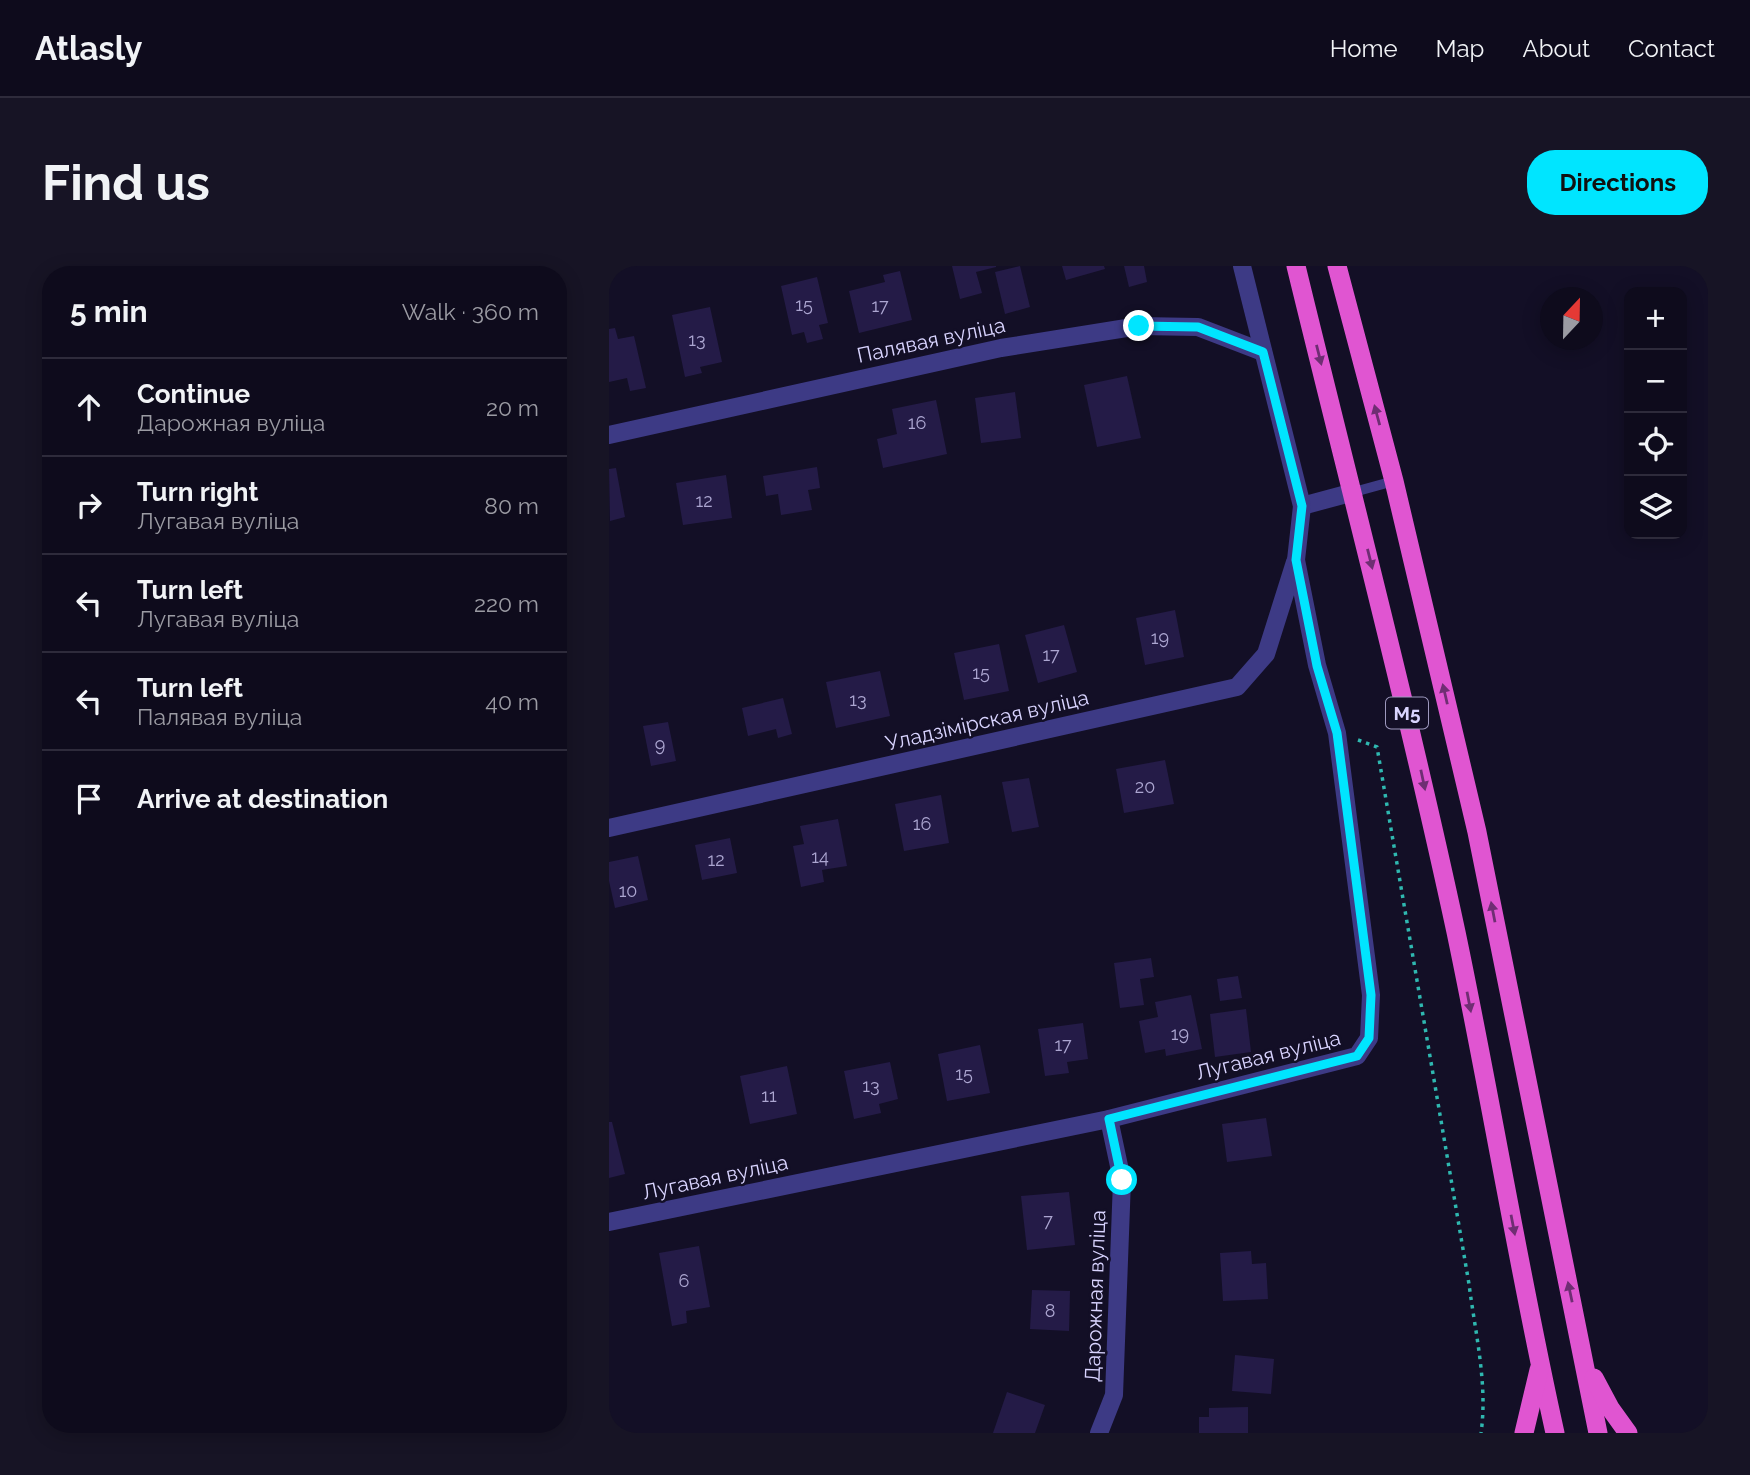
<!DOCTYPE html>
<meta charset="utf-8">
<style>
:root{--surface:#0e0b1c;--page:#171425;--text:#f1f3f6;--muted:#9b9ba3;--line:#2e2b3b;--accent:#00e5ff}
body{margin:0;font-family:Raleway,sans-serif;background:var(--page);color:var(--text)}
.controls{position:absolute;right:21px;top:21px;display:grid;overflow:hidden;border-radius:14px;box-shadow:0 4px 18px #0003}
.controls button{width:63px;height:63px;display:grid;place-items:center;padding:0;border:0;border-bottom:2px solid var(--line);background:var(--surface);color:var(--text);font:35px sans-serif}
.compass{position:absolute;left:931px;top:21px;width:63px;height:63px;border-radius:50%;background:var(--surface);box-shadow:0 4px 18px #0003;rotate:22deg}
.stop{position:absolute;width:21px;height:21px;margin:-16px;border:5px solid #00e5ff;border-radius:50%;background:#fff}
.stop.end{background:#00e5ff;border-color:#fff;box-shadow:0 2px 7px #0008}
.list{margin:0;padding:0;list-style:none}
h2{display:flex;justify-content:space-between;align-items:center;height:91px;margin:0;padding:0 28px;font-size:30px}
h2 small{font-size:23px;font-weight:400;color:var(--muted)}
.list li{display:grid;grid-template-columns:46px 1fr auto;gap:21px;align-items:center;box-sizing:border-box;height:98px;padding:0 28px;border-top:2px solid var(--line)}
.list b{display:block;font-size:26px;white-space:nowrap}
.list p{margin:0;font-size:23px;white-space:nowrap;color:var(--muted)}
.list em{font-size:23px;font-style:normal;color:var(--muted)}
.icon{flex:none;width:38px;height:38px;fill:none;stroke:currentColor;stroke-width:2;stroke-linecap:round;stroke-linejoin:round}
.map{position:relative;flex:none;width:1099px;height:1167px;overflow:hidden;border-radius:28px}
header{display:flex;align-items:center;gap:42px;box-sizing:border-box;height:98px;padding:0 35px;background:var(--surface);border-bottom:2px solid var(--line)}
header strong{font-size:33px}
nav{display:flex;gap:38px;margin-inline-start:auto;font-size:24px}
.intro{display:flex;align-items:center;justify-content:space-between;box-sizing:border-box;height:168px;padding:0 42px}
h1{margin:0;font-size:49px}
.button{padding:18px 32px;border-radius:28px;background:var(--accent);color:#111;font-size:24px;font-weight:700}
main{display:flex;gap:42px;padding:0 42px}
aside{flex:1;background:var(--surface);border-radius:28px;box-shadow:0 4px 18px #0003}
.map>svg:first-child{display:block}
.building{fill:#241b47}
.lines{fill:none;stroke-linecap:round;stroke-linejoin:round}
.path{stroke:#2fb8b0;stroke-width:3.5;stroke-dasharray:3.5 5;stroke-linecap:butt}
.service{stroke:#3d3a85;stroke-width:10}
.minor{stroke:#3d3a85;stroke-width:18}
.trunk{stroke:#e055d1;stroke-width:19}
.oneway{fill:#6f2e73}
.route{stroke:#00e5ff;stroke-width:9}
.labels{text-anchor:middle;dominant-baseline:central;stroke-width:5;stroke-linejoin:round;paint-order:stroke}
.number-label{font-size:18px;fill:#aca6d1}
.shield{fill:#130f26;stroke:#9e99be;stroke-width:2}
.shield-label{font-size:19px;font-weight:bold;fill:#d9d4ff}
.street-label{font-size:21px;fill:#d9d4ff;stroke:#130f26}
</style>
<header>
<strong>Atlasly</strong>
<nav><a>Home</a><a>Map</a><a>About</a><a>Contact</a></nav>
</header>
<div class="intro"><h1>Find us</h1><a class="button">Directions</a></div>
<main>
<aside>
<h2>5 min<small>Walk · 360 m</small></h2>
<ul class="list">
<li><svg class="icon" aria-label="ahead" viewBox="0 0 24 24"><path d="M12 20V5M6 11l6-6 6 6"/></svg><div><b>Continue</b><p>Дарожная вуліца</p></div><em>20 m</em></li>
<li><svg class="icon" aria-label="right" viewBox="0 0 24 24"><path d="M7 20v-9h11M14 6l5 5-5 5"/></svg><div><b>Turn right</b><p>Лугавая вуліца</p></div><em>80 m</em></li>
<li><svg class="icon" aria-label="left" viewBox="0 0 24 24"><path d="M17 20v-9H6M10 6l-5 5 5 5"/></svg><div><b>Turn left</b><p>Лугавая вуліца</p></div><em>220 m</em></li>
<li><svg class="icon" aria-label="left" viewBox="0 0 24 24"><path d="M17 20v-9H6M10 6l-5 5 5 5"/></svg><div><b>Turn left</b><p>Палявая вуліца</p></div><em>40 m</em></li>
<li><svg class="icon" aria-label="arrive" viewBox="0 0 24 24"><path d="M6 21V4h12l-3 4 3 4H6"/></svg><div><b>Arrive at destination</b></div></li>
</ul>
</aside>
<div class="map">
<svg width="1099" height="1167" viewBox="0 0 1099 1167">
<rect width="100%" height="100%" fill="#130f26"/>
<g class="building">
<path d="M343,0H387V1L367,6L373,27L351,33Z"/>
<path d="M411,0L421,41L396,48L386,6Z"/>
<path d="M453,0H495L496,3L457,14Z"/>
<path d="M515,0H535L538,16L520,21Z"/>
<path d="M291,5L303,54L250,67L240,25L276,16L274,9Z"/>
<path d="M208,11L219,57L210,59L214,73L198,77L195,66L183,69L172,20Z"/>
<path d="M101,41L113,96L91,101L93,107L76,111L63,49Z"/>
<path d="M6,62L9,73L25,70L37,122L21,125L18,112L0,116V63Z"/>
<path d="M518,110L532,172L488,181L475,119Z"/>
<path d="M406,126L412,172L372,177L366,132Z"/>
<path d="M327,134L338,188L274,202L268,173L288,168L283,143Z"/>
<path d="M208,201L211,222L199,224L203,244L172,249L169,228L157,230L154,210Z"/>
<path d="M7,202L16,251L1,255L0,203Z"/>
<path d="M117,209L123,252L74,259L67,217Z"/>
<path d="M566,344L575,391L536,399L527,352Z"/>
<path d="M455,359L468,406L429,417L416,369Z"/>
<path d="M390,378L400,425L355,434L345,387Z"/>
<path d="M271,405L281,450L227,462L217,416Z"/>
<path d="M174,432L183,468L169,472L167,463L139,470L133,442Z"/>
<path d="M59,456L67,495L42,500L34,460Z"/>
<path d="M556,494L565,538L515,547L507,503Z"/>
<path d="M420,512L430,561L403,566L393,516Z"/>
<path d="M332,529L340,577L295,585L286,538Z"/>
<path d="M229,553L238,600L213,604L215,616L192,621L184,580L195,578L191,560Z"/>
<path d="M121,572L128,607L93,614L86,579Z"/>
<path d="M29,590L39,634L6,642L0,615V596Z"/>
<path d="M542,692L545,711L531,713L535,739L511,742L505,697Z"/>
<path d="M629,710L633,732L611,735L608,713Z"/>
<path d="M582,729L593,783L557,790L556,783L536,787L530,755L549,751L546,736Z"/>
<path d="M637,743L642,786L606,791L601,748Z"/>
<path d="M474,757L479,793L458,796L460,807L436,810L429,763Z"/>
<path d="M371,779L381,827L338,835L329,788Z"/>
<path d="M281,796L289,833L270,838L272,847L245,853L235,805Z"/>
<path d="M178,800L188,848L141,858L131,810Z"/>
<path d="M657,852L663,890L618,896L613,858Z"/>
<path d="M0,856H3L16,908L0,912Z"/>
<path d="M460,926L466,979L418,984L412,930Z"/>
<path d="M90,980L101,1041L77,1045L78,1057L63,1060L50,987Z"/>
<path d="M642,985L643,998L657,997L659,1033L614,1035L611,987Z"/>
<path d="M423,1024L461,1025L460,1065L421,1063Z"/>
<path d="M626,1089L665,1093L662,1128L623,1125Z"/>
<path d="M398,1126L436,1139L426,1167H384Z"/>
<path d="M639,1141V1167H590V1151H600V1142Z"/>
</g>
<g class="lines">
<path class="path" d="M749,474L768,481L860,1018C866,1066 879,1118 872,1167"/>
<path class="service" d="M745,226L785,215"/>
<g class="minor">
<path d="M0,169L392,82L530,60L589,61L654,86"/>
<path d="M693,240L745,226"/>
<path d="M0,562L628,421L657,388L686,296"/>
<path d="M0,956L500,853L748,790L760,772L762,729L728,467L708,399L687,294L693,240L633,0"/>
<path d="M490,1167L505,1129L513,914L500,853"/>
</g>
<g class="trunk">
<path d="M687,0C741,222 799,443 847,666C882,833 909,1001 946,1167"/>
<path d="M728,0L785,215L868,566L989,1167"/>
<path d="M985,1112L1001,1142L1019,1167"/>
<path d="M915,1167L930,1104"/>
</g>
</g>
<defs><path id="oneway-solid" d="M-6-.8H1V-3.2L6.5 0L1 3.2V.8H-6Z" transform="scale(1.75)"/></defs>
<g class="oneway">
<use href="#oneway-solid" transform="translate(710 89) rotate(76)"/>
<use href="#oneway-solid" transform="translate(768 149) rotate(-105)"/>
<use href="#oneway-solid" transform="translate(761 293) rotate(76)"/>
<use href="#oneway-solid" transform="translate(836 428) rotate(-103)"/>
<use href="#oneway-solid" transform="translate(814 514) rotate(78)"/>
<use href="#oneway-solid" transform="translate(884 646) rotate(-101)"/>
<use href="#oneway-solid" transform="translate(860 736) rotate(79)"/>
<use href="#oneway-solid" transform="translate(904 959) rotate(79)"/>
<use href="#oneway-solid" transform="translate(961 1026) rotate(-102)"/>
</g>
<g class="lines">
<path class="route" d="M513,914L500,853L748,790L760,772L762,729L728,467L708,400L687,294L693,240L654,86L589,61L530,60"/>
</g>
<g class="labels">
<g class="number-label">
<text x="195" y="38">15</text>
<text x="271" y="39">17</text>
<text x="88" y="73">13</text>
<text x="308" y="156">16</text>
<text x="95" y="234">12</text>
<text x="551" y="371">19</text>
<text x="442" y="388">17</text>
<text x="372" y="406">15</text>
<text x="249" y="433">13</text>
<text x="51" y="478">9</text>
<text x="536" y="520">20</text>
<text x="313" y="557">16</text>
<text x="211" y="590">14</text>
<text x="107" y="593">12</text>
<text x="19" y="624">10</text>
<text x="571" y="767">19</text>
<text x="454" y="778">17</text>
<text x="355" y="807">15</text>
<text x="262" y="819">13</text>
<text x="160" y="829">11</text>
<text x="439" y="954">7</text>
<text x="75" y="1014">6</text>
<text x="441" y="1044">8</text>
</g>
<rect class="shield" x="777" y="431.5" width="42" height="31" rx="5"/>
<g class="shield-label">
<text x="798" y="447">М5</text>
</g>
<g class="street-label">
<text transform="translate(322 74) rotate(-12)">Палявая вуліца</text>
<text transform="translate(378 454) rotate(-13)">Уладзімірская вуліца</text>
<text transform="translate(659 789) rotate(-14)">Лугавая вуліца</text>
<text transform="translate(106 911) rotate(-12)">Лугавая вуліца</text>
<text transform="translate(486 1030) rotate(-88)">Дарожная вуліца</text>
</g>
</g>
</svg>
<div class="controls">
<button>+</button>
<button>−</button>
<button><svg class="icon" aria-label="locate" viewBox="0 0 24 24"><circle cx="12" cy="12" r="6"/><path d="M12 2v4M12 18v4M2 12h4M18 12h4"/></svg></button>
<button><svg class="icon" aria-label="layers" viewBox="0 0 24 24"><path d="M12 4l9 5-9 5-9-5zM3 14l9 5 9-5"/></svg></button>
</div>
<svg class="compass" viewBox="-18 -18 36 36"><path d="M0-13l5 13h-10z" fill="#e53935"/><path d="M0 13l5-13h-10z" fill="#9b9ba3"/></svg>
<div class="stop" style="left:513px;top:914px"></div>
<div class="stop end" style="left:530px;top:60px"></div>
</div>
</main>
